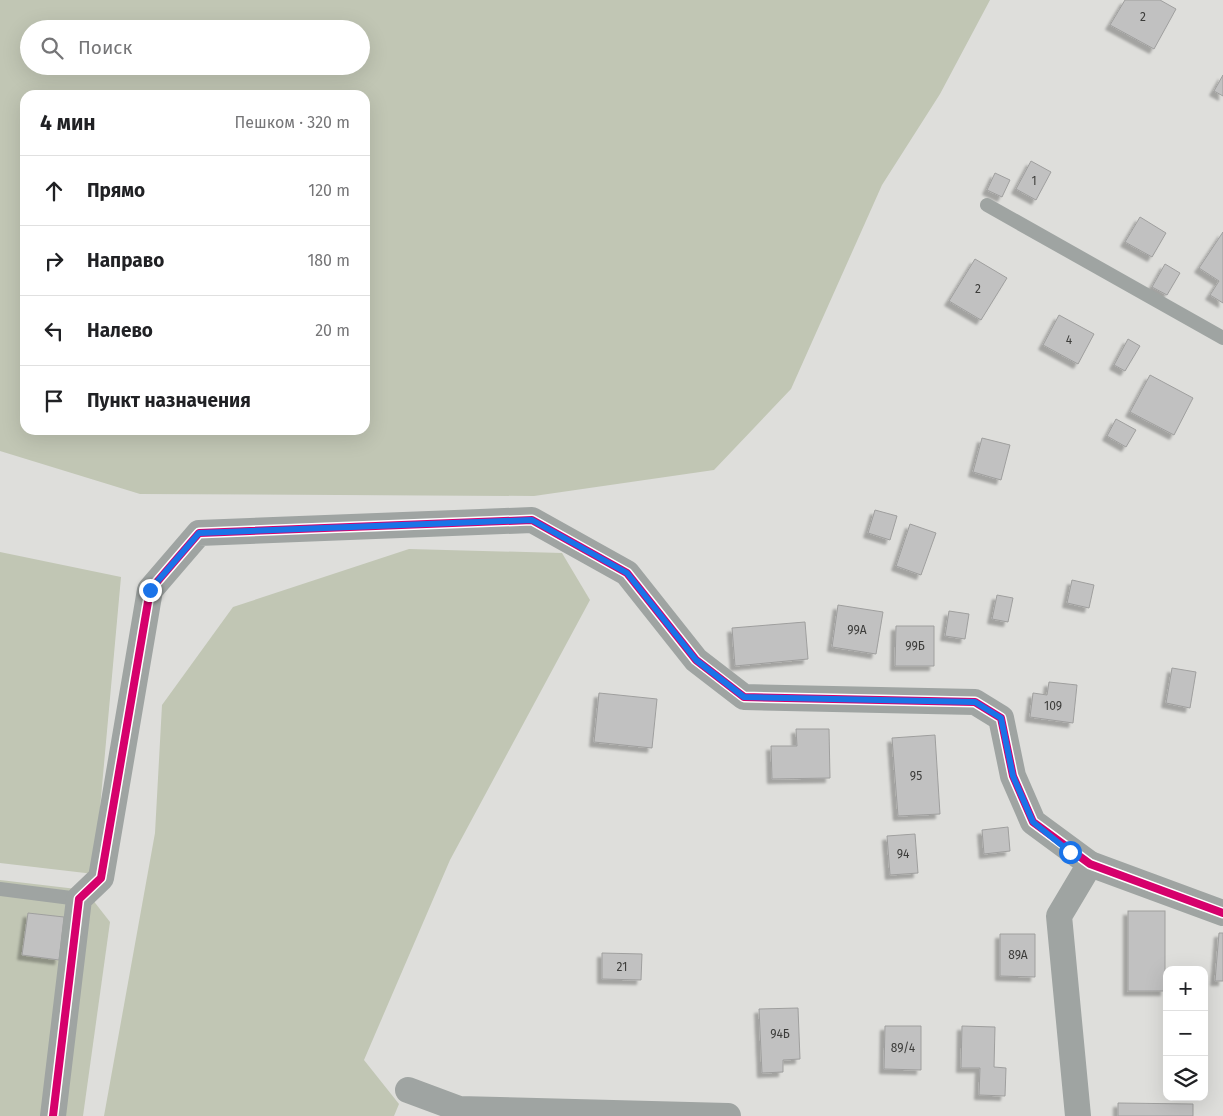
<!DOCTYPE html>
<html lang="ru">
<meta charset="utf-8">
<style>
:root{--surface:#fff;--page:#f2f2f2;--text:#202124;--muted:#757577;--line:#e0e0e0}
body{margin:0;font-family:"Fira Sans",sans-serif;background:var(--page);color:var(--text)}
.controls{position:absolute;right:15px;bottom:15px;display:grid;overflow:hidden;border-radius:10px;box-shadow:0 5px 20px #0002}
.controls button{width:45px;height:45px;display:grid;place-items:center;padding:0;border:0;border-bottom:1px solid var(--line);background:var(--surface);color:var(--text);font:25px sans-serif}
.stop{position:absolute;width:15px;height:15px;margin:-11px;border:4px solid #1a73e8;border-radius:50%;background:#fff}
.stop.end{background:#1a73e8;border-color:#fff;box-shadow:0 1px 5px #0008}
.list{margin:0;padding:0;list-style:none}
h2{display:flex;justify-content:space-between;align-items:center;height:65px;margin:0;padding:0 20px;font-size:21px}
h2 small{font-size:16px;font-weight:400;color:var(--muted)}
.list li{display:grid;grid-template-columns:32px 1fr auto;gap:15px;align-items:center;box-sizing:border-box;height:70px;padding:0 20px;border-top:1px solid var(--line)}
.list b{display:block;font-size:19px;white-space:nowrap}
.list em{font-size:16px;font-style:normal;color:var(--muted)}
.icon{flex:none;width:28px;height:28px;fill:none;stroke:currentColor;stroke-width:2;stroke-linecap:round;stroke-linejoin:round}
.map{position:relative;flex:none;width:1223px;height:1116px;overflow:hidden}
.search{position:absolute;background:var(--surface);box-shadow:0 5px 20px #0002;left:20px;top:20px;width:350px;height:55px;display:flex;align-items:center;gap:12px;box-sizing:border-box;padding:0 18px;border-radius:28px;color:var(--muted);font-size:19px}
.panel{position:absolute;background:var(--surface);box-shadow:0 5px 20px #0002;left:20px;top:90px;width:350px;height:345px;border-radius:15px}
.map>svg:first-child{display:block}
.green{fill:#c1c6b4;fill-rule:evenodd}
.building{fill:#c1c1c1;stroke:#9f9f9e;filter:url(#shadow)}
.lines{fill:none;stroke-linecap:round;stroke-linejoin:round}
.lane{stroke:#9fa4a2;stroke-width:14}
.street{stroke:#9fa4a2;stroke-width:26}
.cycleway-casing{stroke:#fff;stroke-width:11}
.cycleway{stroke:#d6006c;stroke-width:8}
.route{stroke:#1a73e8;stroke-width:6}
.labels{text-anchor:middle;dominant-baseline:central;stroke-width:4;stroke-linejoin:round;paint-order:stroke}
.number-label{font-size:12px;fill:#3c3c3a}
</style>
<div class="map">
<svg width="1223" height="1116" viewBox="0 0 1223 1116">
<defs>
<filter id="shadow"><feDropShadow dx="-4.5" dy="4.5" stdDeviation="1" flood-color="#0004"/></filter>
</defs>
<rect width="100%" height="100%" fill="#dededb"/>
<g class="green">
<path d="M0,0H990L940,94L882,185L791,389L714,470L534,496L140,494L0,451ZM29,29H361V66H29ZM25,95H365V430H25Z"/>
<path d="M409,549L562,553L590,600L450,860L364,1060L399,1104L394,1116H104L155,833L162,705L233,607Z"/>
<path d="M0,552L121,577L94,874L0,863Z"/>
<path d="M0,880L85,890L110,922L83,1116H0Z"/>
</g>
<g class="building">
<path d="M1125,0H1160L1176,9L1154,49L1110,25Z"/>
<path d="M1223,75V96L1214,91Z"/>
<path d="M1031,161L1051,172L1036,200L1016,189Z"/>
<path d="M995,173L1010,180L1002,197L987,190Z"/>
<path d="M1140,217L1166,233L1152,257L1125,242Z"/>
<path d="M1223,232V303L1210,295L1219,281L1199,268Z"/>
<path d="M975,259L1007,278L981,320L949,301Z"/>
<path d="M1165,264L1180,273L1167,295L1152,287Z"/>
<path d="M1059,315L1094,334L1078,364L1043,345Z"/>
<path d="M1128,339L1140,346L1125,371L1114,365Z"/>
<path d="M1150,375L1193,398L1174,435L1130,412Z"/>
<path d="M1116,419L1136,430L1126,447L1107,436Z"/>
<path d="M982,438L1010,445L1001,480L973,472Z"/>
<path d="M875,510L897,516L890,540L868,533Z"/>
<path d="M910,524L936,533L921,575L896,566Z"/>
<path d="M1072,580L1094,585L1089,608L1067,603Z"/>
<path d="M997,595L1013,598L1008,622L992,619Z"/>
<path d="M838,605L883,612L876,654L832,647Z"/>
<path d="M949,611L969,614L965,639L945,636Z"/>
<path d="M805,622L808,659L735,666L732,628Z"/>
<path d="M896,626H934V666H895Z"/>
<path d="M1172,668L1196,672L1190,708L1166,703Z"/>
<path d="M1049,682L1077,685L1073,723L1030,717L1033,693L1047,695Z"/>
<path d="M599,693L657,699L652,748L594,742Z"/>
<path d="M796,729H829L830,778L772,779L771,746H797Z"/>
<path d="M935,735L940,814L898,816L892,738Z"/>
<path d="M1008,827L1010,851L984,854L982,830Z"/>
<path d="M915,834L918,873L890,875L887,836Z"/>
<rect x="1128" y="911" width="37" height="80"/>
<path d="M28,913L64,917L59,960L22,955Z"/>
<path d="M1219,933H1223V981H1215Z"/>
<path d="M1000,934H1035V977L1000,976Z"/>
<path d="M602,953L642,954L641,980L602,979Z"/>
<path d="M798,1008L800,1059L783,1060V1072L762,1073L759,1009Z"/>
<path d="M885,1026H921V1070L884,1069Z"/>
<path d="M962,1026L995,1027L994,1067L1006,1068L1005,1096L979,1095L980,1068H961Z"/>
<path d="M1118,1103L1193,1104V1116H1118Z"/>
</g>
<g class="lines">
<g class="lane">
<path d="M987,205L1223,338"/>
<path d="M0,889L79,899"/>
</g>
<g class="street">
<path d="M408,1090L459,1109L728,1116"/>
<path d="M53,1116L79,899L101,878L150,590L199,533L532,520L627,573L696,660L744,697L975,702L1001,718L1013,776L1033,822L1090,864L1223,913"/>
<path d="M1078,1116L1059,916L1090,864"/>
</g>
<g class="cycleway-casing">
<path id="cycleway" d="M53,1116L79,899L101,878L150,590L199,533L532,520L627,573L696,660L744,697L975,702L1001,718L1013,776L1033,822L1090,864L1223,913"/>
</g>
<use href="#cycleway" class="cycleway"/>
</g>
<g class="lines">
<path class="route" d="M150,590L199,533L532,520L627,573L696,660L744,697L975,702L1001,718L1013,776L1033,822L1070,852"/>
</g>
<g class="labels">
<g class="number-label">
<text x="1143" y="17">2</text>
<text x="1034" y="181">1</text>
<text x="978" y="289">2</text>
<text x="1069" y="340">4</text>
<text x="857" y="630">99А</text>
<text x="915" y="646">99Б</text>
<text x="1053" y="706">109</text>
<text x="916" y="776">95</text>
<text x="903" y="854">94</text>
<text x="1018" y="955">89А</text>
<text x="622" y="967">21</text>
<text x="780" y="1034">94Б</text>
<text x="903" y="1048">89/4</text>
</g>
</g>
</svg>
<div class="controls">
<button>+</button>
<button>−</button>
<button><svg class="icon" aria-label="layers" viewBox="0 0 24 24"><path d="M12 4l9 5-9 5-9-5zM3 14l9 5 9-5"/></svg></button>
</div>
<div class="stop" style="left:1070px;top:852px"></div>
<div class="stop end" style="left:150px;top:590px"></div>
<div class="search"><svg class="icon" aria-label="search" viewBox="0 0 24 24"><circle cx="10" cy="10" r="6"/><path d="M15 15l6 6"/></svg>Поиск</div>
<section class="panel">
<h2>4 мин<small>Пешком · 320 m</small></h2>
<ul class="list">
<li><svg class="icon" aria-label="ahead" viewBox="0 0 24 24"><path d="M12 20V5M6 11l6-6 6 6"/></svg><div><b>Прямо</b></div><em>120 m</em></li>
<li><svg class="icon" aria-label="right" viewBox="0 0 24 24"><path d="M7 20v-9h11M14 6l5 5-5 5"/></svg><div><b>Направо</b></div><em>180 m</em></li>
<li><svg class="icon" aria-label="left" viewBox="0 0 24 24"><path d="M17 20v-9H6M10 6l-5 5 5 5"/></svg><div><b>Налево</b></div><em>20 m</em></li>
<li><svg class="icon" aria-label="arrive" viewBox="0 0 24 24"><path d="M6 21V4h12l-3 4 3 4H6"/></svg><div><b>Пункт назначения</b></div></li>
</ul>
</section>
</div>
